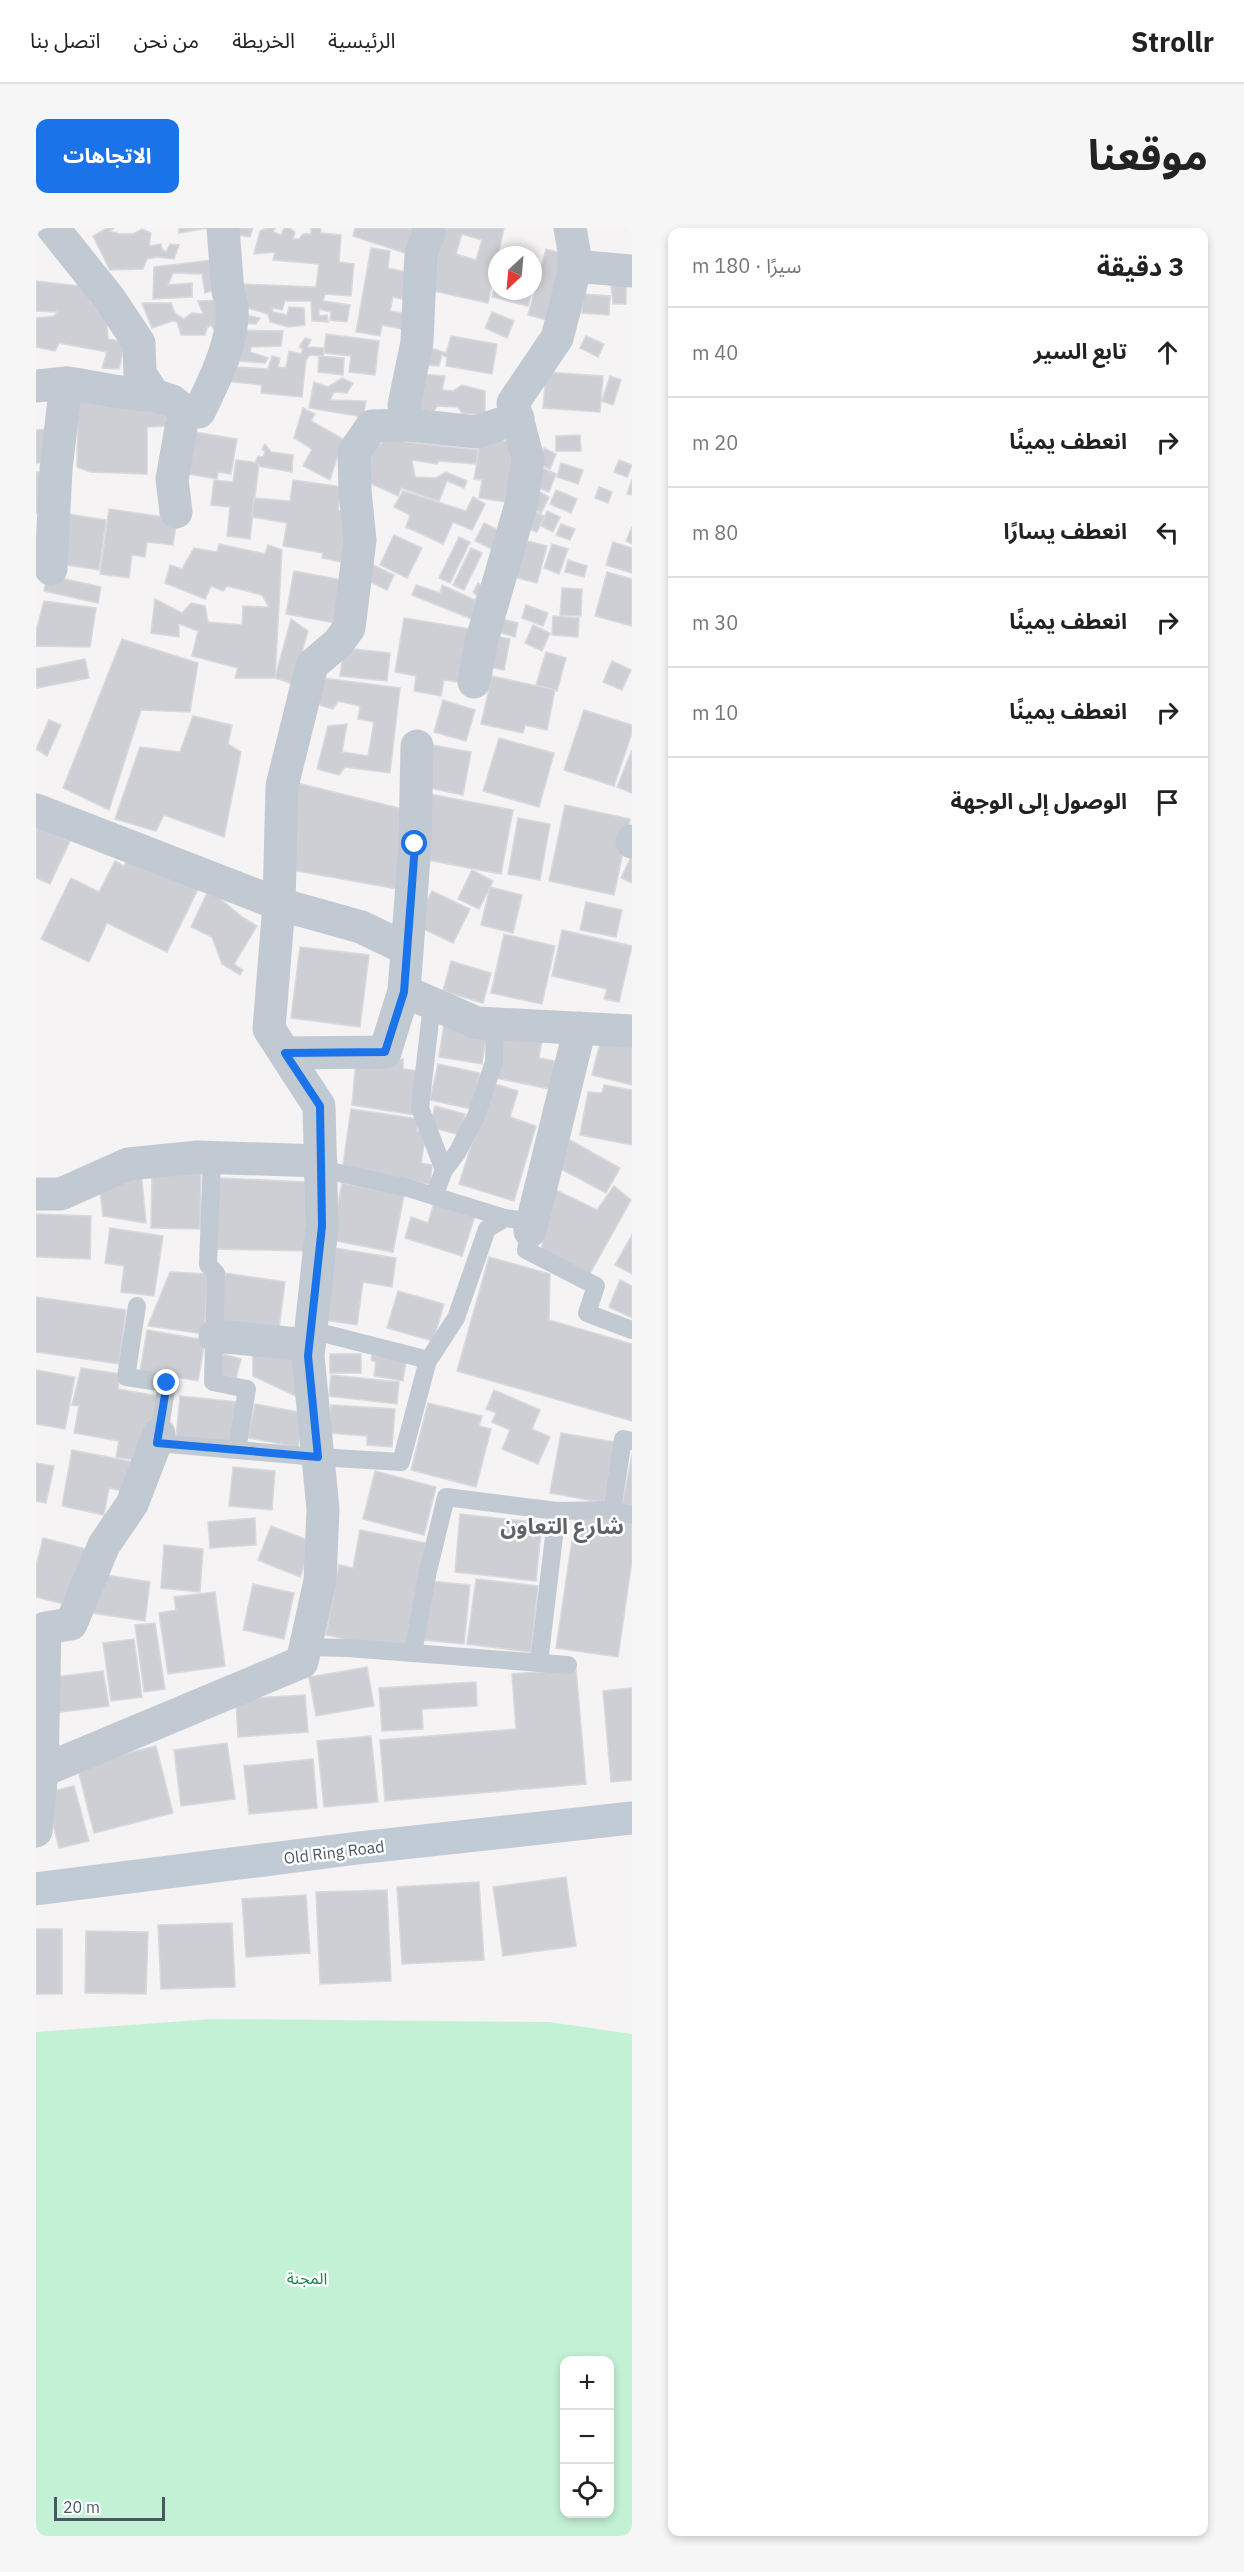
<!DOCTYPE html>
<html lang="ar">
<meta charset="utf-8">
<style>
:root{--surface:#fff;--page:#f6f6f6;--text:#222;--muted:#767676;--line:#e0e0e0;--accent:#1a73e8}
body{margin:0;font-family:"IBM Plex Sans","Noto Sans Arabic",sans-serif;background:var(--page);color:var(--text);direction:rtl}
.controls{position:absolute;right:18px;bottom:18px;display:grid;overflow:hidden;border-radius:12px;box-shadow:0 3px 9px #0003}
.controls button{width:54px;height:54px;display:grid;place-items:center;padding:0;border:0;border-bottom:2px solid var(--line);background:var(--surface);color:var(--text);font:30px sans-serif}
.compass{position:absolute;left:452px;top:18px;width:54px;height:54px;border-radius:50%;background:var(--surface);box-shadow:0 3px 9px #0003;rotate:206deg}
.scale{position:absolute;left:18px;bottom:15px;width:111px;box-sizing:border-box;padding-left:6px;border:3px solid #4a5661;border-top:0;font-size:16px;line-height:21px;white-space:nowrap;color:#4a5661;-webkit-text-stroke:4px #fff;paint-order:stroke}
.stop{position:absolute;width:18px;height:18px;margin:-14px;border:4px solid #1a73e8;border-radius:50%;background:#fff}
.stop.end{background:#1a73e8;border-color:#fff;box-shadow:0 2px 6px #0008}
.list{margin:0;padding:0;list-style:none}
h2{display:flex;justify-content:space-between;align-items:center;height:78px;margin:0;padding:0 24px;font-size:26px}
h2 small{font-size:20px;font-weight:400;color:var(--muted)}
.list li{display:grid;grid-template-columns:39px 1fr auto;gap:18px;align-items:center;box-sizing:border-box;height:90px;padding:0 24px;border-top:2px solid var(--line)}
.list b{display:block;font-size:22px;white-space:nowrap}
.list em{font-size:20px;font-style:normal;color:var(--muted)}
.icon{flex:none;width:33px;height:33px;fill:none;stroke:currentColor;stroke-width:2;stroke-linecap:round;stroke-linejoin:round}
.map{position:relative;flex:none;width:596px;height:2308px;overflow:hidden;direction:ltr;border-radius:12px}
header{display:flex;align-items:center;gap:36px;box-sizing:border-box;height:84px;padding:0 30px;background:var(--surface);border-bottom:2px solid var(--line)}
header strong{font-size:28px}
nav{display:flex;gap:33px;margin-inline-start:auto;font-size:21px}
.intro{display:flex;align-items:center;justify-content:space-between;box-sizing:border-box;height:144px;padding:0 36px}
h1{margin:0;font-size:42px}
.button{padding:15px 27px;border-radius:12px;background:var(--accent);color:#fff;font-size:21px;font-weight:700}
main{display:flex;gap:36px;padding:0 36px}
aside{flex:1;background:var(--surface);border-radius:12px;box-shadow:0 3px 9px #0003}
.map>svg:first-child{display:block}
.green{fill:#c3f1d5;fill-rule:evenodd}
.building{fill:#cdcfd5;stroke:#d7d9de;stroke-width:1.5;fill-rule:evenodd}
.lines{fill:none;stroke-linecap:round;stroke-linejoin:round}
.lane{stroke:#c1cad2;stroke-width:18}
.street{stroke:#c1cad2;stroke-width:33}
.secondary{stroke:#c1cbd6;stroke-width:33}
.route{stroke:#1a73e8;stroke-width:8}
.labels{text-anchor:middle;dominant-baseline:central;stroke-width:5;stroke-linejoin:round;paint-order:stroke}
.street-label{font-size:16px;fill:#4a5661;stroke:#fff}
.park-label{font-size:16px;fill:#17864f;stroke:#fff}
.district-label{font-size:22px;font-weight:bold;fill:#5f6368;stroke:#fff}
</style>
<header>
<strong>Strollr</strong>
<nav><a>الرئيسية</a><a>الخريطة</a><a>من نحن</a><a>اتصل بنا</a></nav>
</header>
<div class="intro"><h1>موقعنا</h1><a class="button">الاتجاهات</a></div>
<main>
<aside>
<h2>3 دقيقة<small>سيرًا · 180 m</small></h2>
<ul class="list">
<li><svg class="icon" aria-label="ahead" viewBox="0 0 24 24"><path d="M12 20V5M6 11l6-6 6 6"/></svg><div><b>تابع السير</b></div><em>40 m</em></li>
<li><svg class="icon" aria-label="right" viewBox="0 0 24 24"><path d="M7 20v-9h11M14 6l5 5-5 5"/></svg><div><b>انعطف يمينًا</b></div><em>20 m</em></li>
<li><svg class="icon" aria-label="left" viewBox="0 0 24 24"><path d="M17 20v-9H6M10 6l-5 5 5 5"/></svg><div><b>انعطف يسارًا</b></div><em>80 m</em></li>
<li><svg class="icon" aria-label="right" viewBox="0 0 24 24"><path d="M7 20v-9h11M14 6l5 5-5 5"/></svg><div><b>انعطف يمينًا</b></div><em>30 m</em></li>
<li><svg class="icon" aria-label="right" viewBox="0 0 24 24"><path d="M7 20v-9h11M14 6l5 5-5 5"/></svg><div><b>انعطف يمينًا</b></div><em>10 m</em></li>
<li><svg class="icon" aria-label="arrive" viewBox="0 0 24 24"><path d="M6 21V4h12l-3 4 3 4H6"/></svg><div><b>الوصول إلى الوجهة</b></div></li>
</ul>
</aside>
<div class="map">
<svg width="596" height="2308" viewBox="0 0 596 2308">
<rect width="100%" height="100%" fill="#f5f3f3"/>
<path class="green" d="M176,1791L513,1794L596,1806V2308H0V1804ZM528,2132H574V2286H528Z"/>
<g class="building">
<path d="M71,0H78L74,3L84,6H97L106,1L115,5L113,18L125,16L126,21L130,24L134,16L143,17L138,31L121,29L111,31L107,41L74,42L57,8Z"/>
<path d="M143,0H172L143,5Z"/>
<path d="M197,0H217L214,9L196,6Z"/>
<path d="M231,0H239L237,4L245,7L248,0H253L259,4L257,11H263L267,6H275V0H284L285,5L305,7L303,34L318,36L315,68L289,66L287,73L314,77L311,94L294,92L295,84L283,81V88L291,87L292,94L276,93L275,73H249L246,82L236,80L237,84L251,87L253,79L268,80L269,97L252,99L234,94L232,86L212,80L210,87L224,90L220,96L202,95L203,56L280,59L283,36L237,32L239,24L218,26L224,3Z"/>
<path d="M319,0H380L372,26L317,8Z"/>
<path d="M402,0H468L452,75L389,61ZM426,6L446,12L440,32L420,26Z"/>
<path d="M335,20L354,23L352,40L375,45L371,72L357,69L354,83L374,86L371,102L346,97L344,108L320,104Z"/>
<path d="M510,21L533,27L515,93L492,87Z"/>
<path d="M184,31L185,60L169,65L166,46L137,45L132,57L156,55V69L117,71L118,39Z"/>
<path d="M497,35L502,36L497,57Z"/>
<path d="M574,46H590V76H577Z"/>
<path d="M461,50V63H496L492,78L456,69Z"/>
<path d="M0,53L61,60L54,74L70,80L72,111L95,115L87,124L83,141L66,140L71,124L23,115L19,123L0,119V90L18,88L21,84L0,83Z"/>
<path d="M547,66L574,68L573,87L546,85Z"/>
<path d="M188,72L183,108L175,97L171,100L169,107H145L141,94L136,93L116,100L106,75H135L139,85L148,91L156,85L167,86L162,73Z"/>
<path d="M456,84L478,93L471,110L449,100Z"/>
<path d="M199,102L247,103L245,118L215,119L214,124L232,130L229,135L203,133L201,139L232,141L236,128L244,130L242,139L250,140L253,123L265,126L267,121L263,119L269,110L275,112L271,119L288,120L287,128L274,127L270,132L266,169L225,165L226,157L188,153Z"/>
<path d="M290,106L343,113L339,147L313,144L315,128L288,125Z"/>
<path d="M415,108L461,116L456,146L410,138L411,129L406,127L403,138L385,137L389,118L410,125Z"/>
<path d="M550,108L568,116L562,129L544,120Z"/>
<path d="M283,128L308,130L307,147L282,144Z"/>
<path d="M510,144L567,148L564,184L507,180Z"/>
<path d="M383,146L409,148L406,162L417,163L426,157L449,163V187L426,185L422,179L401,178L398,183L376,182Z"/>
<path d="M574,148L585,152L577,177L566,173Z"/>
<path d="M306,150L317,155L311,165L298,164L294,172L330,173L327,189L273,180L278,154L292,159Z"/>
<path d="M42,172L127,176L131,198L111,199V246L54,244L41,239Z"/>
<path d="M267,180L279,186L275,193L307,211L294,252L267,238L276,221L258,210Z"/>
<path d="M17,201L19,234L0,235V202Z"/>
<path d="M153,203L201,211L195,246L182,244L181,251L146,245Z"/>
<path d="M544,207L545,223H520V208Z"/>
<path d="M445,209L485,216L475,275L443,270L446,252L438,251Z"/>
<path d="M353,212L442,222L440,236L402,233L401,236L376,232L379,249L400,250L410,244L431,253L428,260L411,253L403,273L365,260L362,268L325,251L334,220Z"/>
<path d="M229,216L235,224L257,227L256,244L222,238L223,235H219L222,228L227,229L229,224L226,221Z"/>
<path d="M508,220L520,226L514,241L502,236Z"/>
<path d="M200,232L223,235L214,311L191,308L194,279L175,277L178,252L197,254Z"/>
<path d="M583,232L596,237L591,249L578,244Z"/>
<path d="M525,235L547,242L542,256L521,249Z"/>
<path d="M506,240L520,246L513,264L498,258Z"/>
<path d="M13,243L15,284L0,285V244Z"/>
<path d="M596,251V267L591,266Z"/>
<path d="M257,252L306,259L302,282L318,284L310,335L286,330L287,325L247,318L251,295L216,289L218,270L254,273Z"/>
<path d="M563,259L576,264L572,275L559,270Z"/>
<path d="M520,262L541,271L535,285L514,276Z"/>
<path d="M367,263L430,283L437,269L449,276L436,302L417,294L407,316L370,299L374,287L358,279Z"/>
<path d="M502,263L513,269L505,285L494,279Z"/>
<path d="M73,281L141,291L137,317L111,314L109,329L96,327L93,350L64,346Z"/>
<path d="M496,283L508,288L501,304L490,300Z"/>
<path d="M511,283L524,289L517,304L505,298Z"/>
<path d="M32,286L70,292L63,342L25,336Z"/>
<path d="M448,295L470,306L462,324L439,313Z"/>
<path d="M525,296L539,301L534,312L520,307Z"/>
<path d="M596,299V316L590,313Z"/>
<path d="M358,307L386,320L371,350L344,337Z"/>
<path d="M423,309L434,314L414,355L403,350Z"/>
<path d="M480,310L511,318L501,355L470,347Z"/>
<path d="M577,314L596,320V345L570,337Z"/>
<path d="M183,316L229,326L232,317L246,322L239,450H199L202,440L156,428L162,403L143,396V409L115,405L119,371L146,385L155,375L169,378L172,394L206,397L207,378L233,379L226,367L191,358L187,363L175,358L169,371L129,355L134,337L146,341L158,320L181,324Z"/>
<path d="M516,316L532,321L523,346L508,340Z"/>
<path d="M435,320L446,325L428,362L417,357Z"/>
<path d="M532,332L551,338L548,349L529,344Z"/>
<path d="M333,335L358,347L351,362L326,350Z"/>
<path d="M258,343L312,353L304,396L250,386Z"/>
<path d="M571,344L596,351V398L559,388Z"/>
<path d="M11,347L65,359L62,375L8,363Z"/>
<path d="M442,355L452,362L438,392L376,367L380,357L404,365L406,357L439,372L441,368L437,364Z"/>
<path d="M526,360L546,361L545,388L524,387Z"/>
<path d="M8,373L60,380L54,419L0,418V403Z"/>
<path d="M490,377L512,385L507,398L486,390Z"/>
<path d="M517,388L543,390L542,409L516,407Z"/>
<path d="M459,389L482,395L479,409L455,402Z"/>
<path d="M368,390L435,401L427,455L408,452L405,468L378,463L380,448L359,444Z"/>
<path d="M255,391L272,403L257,456L239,450Z"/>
<path d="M497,397L514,405L506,423L489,415Z"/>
<path d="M455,407L474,411L468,442L448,438Z"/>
<path d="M86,411L162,435L154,484L105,482L73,582L27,560Z"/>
<path d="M308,420L354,425L351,453L304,448Z"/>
<path d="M510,424L530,430L521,463L500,457Z"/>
<path d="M49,431L53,450L1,460L0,441Z"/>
<path d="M576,433L595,442L586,462L567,454Z"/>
<path d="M456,448L519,462L511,502L489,497L487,505L445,496Z"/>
<path d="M279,449L364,460L354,545L309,539L303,547L281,541L292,498L311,496L306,524L332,528L338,494L322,491L324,478L302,473L297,481L284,477L280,471Z"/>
<path d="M407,472L439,482L430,513L398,504Z"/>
<path d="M548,482L596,497V505L578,558L528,542Z"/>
<path d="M157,488L196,497L192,516L205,524L188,609L128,587L120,603L79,591L104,519L144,524Z"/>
<path d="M13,492L25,497L11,528L0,521Z"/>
<path d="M463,510L518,525L503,579L447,563Z"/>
<path d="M396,517L435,524L427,567L389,559Z"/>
<path d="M596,522V565L581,559Z"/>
<path d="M257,554L371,582L362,661L244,640Z"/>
<path d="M394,566L477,582L465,646L381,630Z"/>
<path d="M529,577L594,591L578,667L513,653Z"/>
<path d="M482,590L514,596L504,652L472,646Z"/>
<path d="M0,597L34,613L14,656L0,650Z"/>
<path d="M98,619L166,653L131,724L71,695L53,734L5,711L35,650L63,664L79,633L88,638Z"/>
<path d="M596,627V655L585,650Z"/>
<path d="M436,642L457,653L443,681L422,671Z"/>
<path d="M454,659L486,667L477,705L445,697Z"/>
<path d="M173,661L206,689L221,698L198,736L207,742L204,747L186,736L176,709L155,699Z"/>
<path d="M396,663L434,681L417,715L379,697Z"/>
<path d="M550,674L586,682L580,709L544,702Z"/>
<path d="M526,702L596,718L583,774L568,771L571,761L516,748Z"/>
<path d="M468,706L519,718L506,776L455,765Z"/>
<path d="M264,719L333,727L324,799L255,790Z"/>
<path d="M415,733L455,745L447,775L407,763Z"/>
<path d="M408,796L451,803L446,836L403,829Z"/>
<path d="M468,804L506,812L503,830L519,833L514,861L459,850Z"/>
<path d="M567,804L596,811V857L556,847Z"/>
<path d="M367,831V841L381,843L378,887L316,877L320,832Z"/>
<path d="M402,836L444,845L436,881L394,872Z"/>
<path d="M455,855L482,863L474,889L500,898L478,973L423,956Z"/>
<path d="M568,857L596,862V917L544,907L552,864L566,865Z"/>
<path d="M399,878L429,886L424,907L394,899Z"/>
<path d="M315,881L383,891L381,903L390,904L385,935L396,937L394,956L306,943Z"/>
<path d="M534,912L584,940L570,965L519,938Z"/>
<path d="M116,941L165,942L164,1001L115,1000Z"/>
<path d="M105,942L110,995L67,988L63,954Z"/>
<path d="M183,950L271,954L269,1023L180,1021Z"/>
<path d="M306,955L368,967L357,1024L295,1012Z"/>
<path d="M578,958L595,972L552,1049L505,1022L518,961L561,982Z"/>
<path d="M399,972L440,985L426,1028L369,1010L375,989L392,995Z"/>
<path d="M0,986L55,988L54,1031L0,1029Z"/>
<path d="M74,1000L127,1008L118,1068L85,1064L88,1038L69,1035Z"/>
<path d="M596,1007V1046L579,1037Z"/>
<path d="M299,1020L360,1030L356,1059L327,1054L321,1097L288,1092Z"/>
<path d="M453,1029L514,1046L513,1092L596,1116V1193L421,1143Z"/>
<path d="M134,1044L172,1046L168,1106L112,1098Z"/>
<path d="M189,1045L249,1054L243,1101L182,1093Z"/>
<path d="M584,1052L596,1058V1090L573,1079Z"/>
<path d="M362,1063L408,1076L397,1113L351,1100Z"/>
<path d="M0,1069L90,1082L83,1136L0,1124Z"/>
<path d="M111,1102L169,1112L162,1153L104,1143Z"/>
<path d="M187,1126L205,1131L200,1150L182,1146Z"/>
<path d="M217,1126L263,1130L260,1168L217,1148Z"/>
<rect x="294" y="1126" width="31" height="19"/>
<path d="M336,1127L370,1133L367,1153L338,1148L340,1134L335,1132Z"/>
<path d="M45,1140L84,1146L82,1161L122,1168L111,1234L80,1229L83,1213L38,1205L43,1178L36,1177Z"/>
<path d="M0,1142L39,1149L29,1201L0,1196Z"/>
<path d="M295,1147L363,1154L361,1176L293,1168Z"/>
<path d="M458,1162L504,1182L496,1201L514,1209L502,1236L466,1221L474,1202L456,1194L460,1185L450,1181Z"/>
<path d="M144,1168L202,1174L197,1216L140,1210Z"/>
<path d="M392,1175L446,1188L443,1198L455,1201L440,1259L375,1242Z"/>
<path d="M219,1176L269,1185L262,1219L212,1210Z"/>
<path d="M295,1177L359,1181L356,1219L331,1217V1208L293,1205Z"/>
<path d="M525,1205L579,1214L568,1275L514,1265Z"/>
<path d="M36,1222L103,1235L97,1265L73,1260L68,1287L26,1278Z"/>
<path d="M596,1227V1278L586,1276Z"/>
<path d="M0,1235L18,1238L10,1275L0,1273Z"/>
<path d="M197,1239L239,1243L236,1282L193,1278Z"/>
<path d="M339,1243L400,1259L388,1307L327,1291Z"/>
<path d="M540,1285L596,1294V1332L582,1429L520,1420Z"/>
<path d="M424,1286L506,1295L500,1353L419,1344Z"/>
<path d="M219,1290L220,1317L174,1320L172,1294Z"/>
<path d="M235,1298L277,1314L264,1349L222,1332Z"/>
<path d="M324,1302L390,1315L370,1423L290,1407L303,1337L317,1340Z"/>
<path d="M7,1310L50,1321L36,1378L0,1369V1339Z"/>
<path d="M128,1317L167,1321L164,1364L125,1360Z"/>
<path d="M62,1346L114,1354L109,1393L56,1385Z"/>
<path d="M440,1351L502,1358L495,1424L431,1416Z"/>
<path d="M393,1353L434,1357L428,1416L388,1412Z"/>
<path d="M217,1356L258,1365L248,1411L207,1402Z"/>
<path d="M179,1364L189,1438L132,1446L123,1385L140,1382L138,1369Z"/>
<path d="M119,1395L129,1461L108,1464L99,1397Z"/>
<path d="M98,1411L106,1469L75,1473L67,1415Z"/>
<path d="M331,1439L338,1478L280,1488L273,1449Z"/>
<path d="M540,1441L550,1556L349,1573L344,1512L480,1501L476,1446Z"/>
<path d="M67,1443L73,1478L17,1485L12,1450Z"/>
<path d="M440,1454L441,1478L386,1481L387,1501L346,1503L343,1460Z"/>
<path d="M596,1460V1552L575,1554L567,1463Z"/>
<path d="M269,1467L272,1504L202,1509L200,1471Z"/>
<path d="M335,1508L342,1574L288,1579L281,1513Z"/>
<path d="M191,1515L199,1571L145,1578L138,1522Z"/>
<path d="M120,1518L137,1585L58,1605L41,1538Z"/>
<path d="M277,1531L281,1580L213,1586L208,1538Z"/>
<path d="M38,1558L53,1613L23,1620L9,1565Z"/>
<path d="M530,1649L540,1718L467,1728L457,1659Z"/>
<path d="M443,1654L448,1732L366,1736L361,1659Z"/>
<path d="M351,1662L355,1753L284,1756L280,1664Z"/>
<path d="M270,1667L274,1725L210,1729L206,1671Z"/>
<path d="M196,1695L199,1759L125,1761L122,1697Z"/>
<rect x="0" y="1701" width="26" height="65"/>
<path d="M50,1703L112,1704L110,1766L49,1765Z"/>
</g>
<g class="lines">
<g class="lane">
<path d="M396,776L384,880L408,942"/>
<path d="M176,929L172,1037L180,1045L177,1154L211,1161L201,1222"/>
<path d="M285,941L372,960L469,990L496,994"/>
<path d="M398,968L408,942L421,925L440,888L458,834L459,796"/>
<path d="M494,1003L490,1022L560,1058L551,1085L596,1102"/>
<path d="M101,1078L90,1149L131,1155L123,1206"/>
<path d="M392,1133L420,1090L451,1001L469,990"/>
<path d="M596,1213L587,1211L576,1282L596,1287"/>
<path d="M121,1215L282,1229L365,1234L392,1132L275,1102"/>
<path d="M269,1419L312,1420L532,1437"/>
<path d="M377,1425L392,1343L410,1269L521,1283"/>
<path d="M503,1435L521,1283L576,1282"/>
</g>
<g class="street">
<path d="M17,0L73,70L103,115L104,146L118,167L136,173L148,183L136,251L140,284"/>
<path d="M392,0L393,5L385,25L381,114L368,177L375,197L440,204L482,190"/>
<path d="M538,38L596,43"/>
<path d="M0,158L30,155"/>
<path d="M148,183L163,184C178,154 207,96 192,64L187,0"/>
<path d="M15,341L20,241L30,155C58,158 92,168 118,167"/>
<path d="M438,454L445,415L486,273L492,231L477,175L521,110L538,45V23L534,0"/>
<path d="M0,582L243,676L325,699L371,721"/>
<path d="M596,614V613"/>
<path d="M368,763L441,795L596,803"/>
<path d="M249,825L349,824L368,763L379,616L381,518"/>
<path d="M0,966H25L92,936L162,929L285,933"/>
<path d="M494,1003L544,800"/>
<path d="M179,1108L273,1117"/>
<path d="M6,1543L9,1400L35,1396L68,1317L96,1276L123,1206"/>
<path d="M0,1603L6,1543L266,1434L284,1353L287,1281L272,1128L286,998L283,878L233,801L243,676L246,558L276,437L302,415L313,400L324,312L319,263L318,224L336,198L375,197"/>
</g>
<path class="secondary" d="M0,1661L322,1620L596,1590"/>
</g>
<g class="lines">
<path class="route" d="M131,1155L121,1215L282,1229L272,1128L286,998L284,878L249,825L349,824L368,764L379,616"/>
</g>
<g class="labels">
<g class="street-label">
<text transform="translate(298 1624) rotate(-7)">Old Ring Road</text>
</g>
<g class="park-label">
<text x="271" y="2050">المجنة</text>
</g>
<g class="district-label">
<text x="526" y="1297">شارع التعاون</text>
</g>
</g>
</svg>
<div class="controls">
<button>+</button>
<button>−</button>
<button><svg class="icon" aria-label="locate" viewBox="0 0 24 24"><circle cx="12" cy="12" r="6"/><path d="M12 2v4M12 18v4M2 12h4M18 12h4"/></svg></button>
</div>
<svg class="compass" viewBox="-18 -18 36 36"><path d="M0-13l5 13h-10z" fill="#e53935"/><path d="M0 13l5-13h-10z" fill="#767676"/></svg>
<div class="scale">20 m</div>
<div class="stop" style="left:379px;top:616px"></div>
<div class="stop end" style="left:131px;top:1155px"></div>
</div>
</main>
